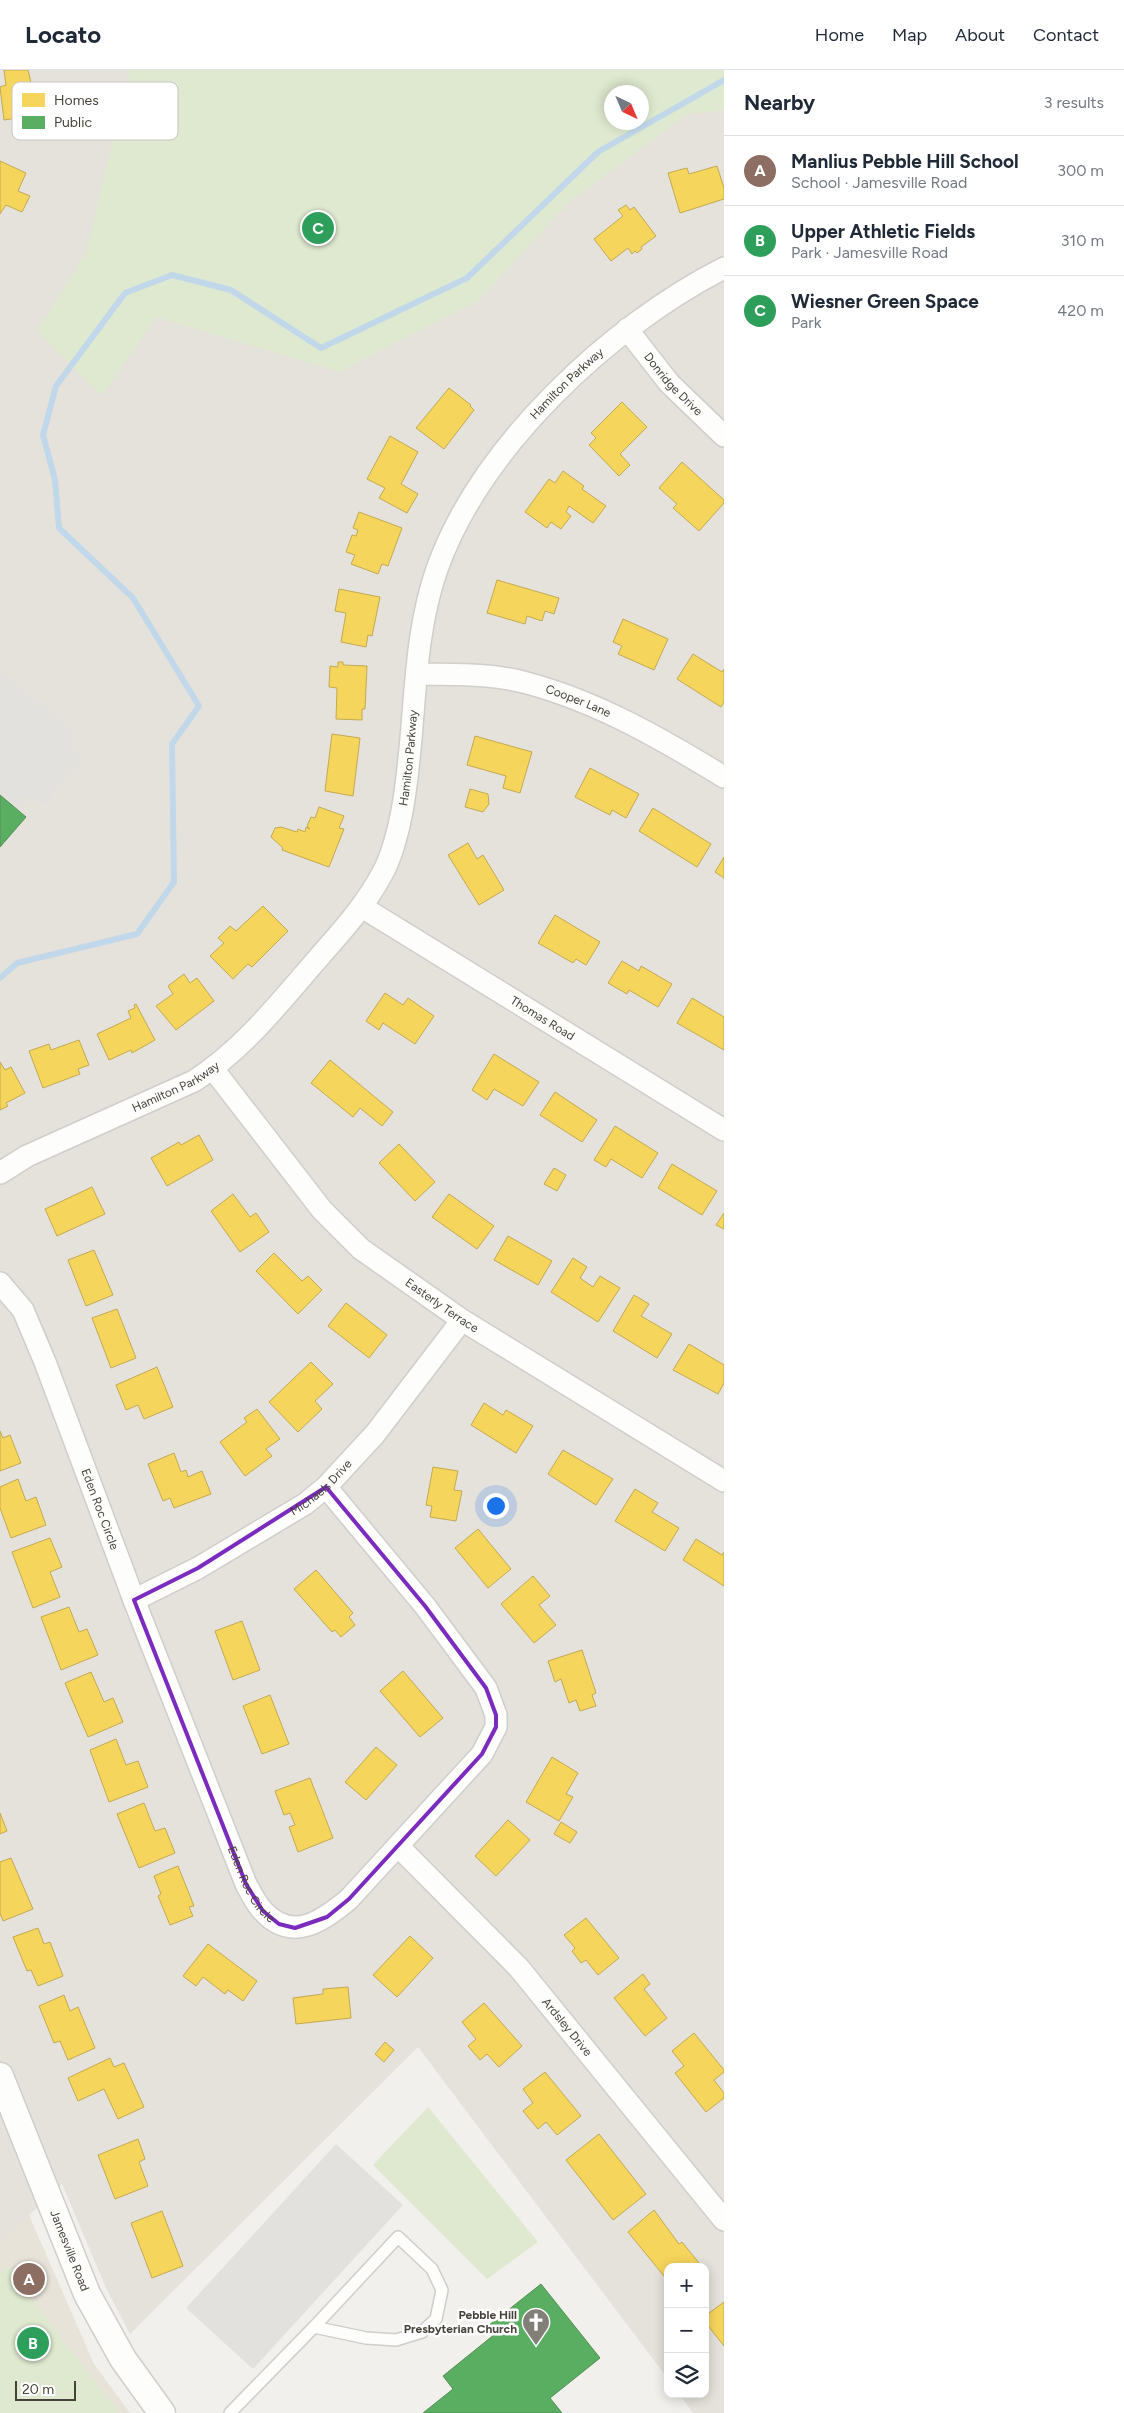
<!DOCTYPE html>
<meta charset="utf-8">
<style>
:root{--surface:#fff;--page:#f6f6f7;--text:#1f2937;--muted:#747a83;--line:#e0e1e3;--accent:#ea580c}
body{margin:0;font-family:Figtree,sans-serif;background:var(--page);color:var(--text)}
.controls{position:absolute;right:15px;bottom:15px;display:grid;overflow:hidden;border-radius:10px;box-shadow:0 2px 12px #0003}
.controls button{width:45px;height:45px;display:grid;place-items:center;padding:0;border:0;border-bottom:1px solid var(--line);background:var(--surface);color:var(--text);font:25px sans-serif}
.compass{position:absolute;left:604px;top:15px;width:45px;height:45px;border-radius:50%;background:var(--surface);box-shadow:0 2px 12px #0003;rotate:136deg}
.scale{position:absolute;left:15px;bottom:12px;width:61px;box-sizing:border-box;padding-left:5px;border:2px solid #474239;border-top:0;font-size:14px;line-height:18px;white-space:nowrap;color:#474239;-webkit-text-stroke:4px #fff;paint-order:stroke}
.you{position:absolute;left:495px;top:1435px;width:18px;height:18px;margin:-12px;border:4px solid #fff;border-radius:50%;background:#1a73e8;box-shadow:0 0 0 8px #1a73e833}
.badge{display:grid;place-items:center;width:32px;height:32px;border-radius:50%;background:var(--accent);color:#fff;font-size:16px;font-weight:700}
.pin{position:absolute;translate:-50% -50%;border:2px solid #fff;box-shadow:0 1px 5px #0006}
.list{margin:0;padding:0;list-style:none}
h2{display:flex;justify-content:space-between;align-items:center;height:65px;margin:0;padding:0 20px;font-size:21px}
h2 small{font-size:16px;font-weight:400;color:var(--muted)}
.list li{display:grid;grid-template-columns:32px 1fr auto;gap:15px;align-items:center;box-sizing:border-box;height:70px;padding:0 20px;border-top:1px solid var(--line)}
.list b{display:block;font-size:19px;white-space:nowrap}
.list p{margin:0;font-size:16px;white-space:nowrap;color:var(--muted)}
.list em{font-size:16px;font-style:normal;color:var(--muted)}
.icon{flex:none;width:28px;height:28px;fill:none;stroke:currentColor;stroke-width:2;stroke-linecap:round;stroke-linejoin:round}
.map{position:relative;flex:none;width:724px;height:2343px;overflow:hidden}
header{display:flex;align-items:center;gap:30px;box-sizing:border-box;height:70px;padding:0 25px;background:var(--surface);border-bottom:1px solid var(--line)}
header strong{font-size:24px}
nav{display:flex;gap:28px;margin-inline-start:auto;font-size:18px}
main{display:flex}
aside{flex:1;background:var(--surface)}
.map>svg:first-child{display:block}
.residential{fill:#e5e2db;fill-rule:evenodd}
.education{fill:#e7e3d9}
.green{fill:#dee9cf;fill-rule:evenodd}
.parking{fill:#e3e1dd}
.homes{fill:#f6d55c;stroke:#c2a952}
.public{fill:#5aae61;stroke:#548e55}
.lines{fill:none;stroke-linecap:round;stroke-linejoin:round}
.stream{stroke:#c1d8eb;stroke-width:6}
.service-casing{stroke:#cfceca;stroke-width:14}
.minor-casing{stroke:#cfceca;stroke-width:24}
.tertiary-casing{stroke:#cfceca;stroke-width:29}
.service{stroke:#fdfdfc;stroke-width:11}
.minor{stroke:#fdfdfc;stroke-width:21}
.tertiary{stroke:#fdfdfc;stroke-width:26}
.marked{fill:none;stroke:#7b2cbf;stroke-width:4;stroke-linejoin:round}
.labels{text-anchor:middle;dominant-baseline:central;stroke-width:5;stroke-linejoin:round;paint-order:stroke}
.street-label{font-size:12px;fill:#474239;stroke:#fff}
.poi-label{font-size:12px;font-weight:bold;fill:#474239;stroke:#fff;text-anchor:end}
.key{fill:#fff;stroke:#c8c6c4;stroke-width:1}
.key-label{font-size:14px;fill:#474239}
</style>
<header>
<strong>Locato</strong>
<nav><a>Home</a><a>Map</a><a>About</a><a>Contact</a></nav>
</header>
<main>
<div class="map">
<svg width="724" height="2343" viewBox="0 0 724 2343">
<rect width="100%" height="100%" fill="#f1f0ec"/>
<path class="residential" d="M0,0H724V2343H693L679,2324H705V2197H668V2309L418,1977L130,2264L106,2218L62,2114L0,2173ZM612,22H642V52H612Z"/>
<path class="education" d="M29,2145L94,2294L130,2343H0V2173Z"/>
<g class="green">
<path d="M130,0H724V40L687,44L568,133L479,230L340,302L156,247L102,326L37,261L86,183ZM642,22V52H612V22Z"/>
<path d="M428,2037L538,2172L487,2209L373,2095Z"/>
<path d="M7,2196L119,2343H0V2203Z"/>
</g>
<g class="parking">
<path d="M0,602L77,664L69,676L82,687L44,735L30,724L19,738L0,722Z"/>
<path d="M336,2074L403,2135L253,2299L186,2238Z"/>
</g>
<g class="homes">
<path d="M4,0H28L33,21L42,22L46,46L19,52L18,48L4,50L0,17L6,15Z"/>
<path d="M0,91L26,103L18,121L30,126L22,142L6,135L0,144Z"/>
<path d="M717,96L724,118V129L680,143L668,103L687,98L689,104Z"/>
<path d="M626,135L630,140L634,137L656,166L641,177L642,179L637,183L635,181L632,184L628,178L611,191L594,169L623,146L618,140Z"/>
<path d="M449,318L471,335L470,336L474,340L444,379L416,358Z"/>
<path d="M622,332L647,357L620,384L630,395L619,406L589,375L596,368L591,363Z"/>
<path d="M390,366L418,382L401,414L418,424L407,443L379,428L385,418L367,409Z"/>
<path d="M682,392L724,430V433L699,461L673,438L677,434L659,418Z"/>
<path d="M563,401L584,416L582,419L606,436L593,453L569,436L566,442L571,446L561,459L551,452L547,458L525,442L549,409L555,413Z"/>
<path d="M359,442L402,458L388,496L382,494L378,504L351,494L355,485L346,482L352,465L356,466L358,460L353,458Z"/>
<path d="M497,510L559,528L554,544L545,541L542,551L527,546L525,554L487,543Z"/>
<path d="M339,519L380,527L372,566L368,565L366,577L341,572L346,543L335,541Z"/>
<path d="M623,549L668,569L654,600L618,584L622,576L613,572Z"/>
<path d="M693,584L722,602L724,599V632L721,637L677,609Z"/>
<path d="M338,592H343V595L367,596L365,639H362V650L336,649L337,618L329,617L330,596L338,597Z"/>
<path d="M332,664L360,668L353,726L325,721Z"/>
<path d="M475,666L532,682L520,723L503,718L506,706L467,695Z"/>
<path d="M590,698L639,724L626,748L612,740L610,745L575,727Z"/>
<path d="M470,719L488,724L489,734L483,742L465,737Z"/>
<path d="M319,737L344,746L339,758L344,759L329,797L282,780L283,778L271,767L275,758L281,757L297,762L298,759L305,762L306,757L310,759L307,756L311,747L315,748Z"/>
<path d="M653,738L711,774L697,797L639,761Z"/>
<path d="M468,773L477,789L483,785L504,820L479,835L448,785Z"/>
<path d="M724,787V808L715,802Z"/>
<path d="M263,836L288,861L252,897L248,894L233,909L210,886L224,873L218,868L230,856L236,861Z"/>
<path d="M555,845L600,872L586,895L576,889L573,893L538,873Z"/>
<path d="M622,891L639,901L641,896L672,914L658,937L629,920L627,924L608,913Z"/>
<path d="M184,904L190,913L197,908L214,931L176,960L156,936L173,924L168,916Z"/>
<path d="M385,923L403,935L408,928L434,946L415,974L383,953L379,960L366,951Z"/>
<path d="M692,928L724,947V980L677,953Z"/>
<path d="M136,934L155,970L132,983L131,980L109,990L97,964L131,948L128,941L135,938L134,935Z"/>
<path d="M79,970L89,995L78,999L80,1004L43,1018L29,981L49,974L51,980Z"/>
<path d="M494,984L539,1012L523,1036L494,1019L487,1030L472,1020Z"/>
<path d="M330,990L393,1042L382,1056L360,1038L353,1047L311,1013Z"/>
<path d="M0,992L5,1000L11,997L25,1023L6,1033L8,1036L0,1040Z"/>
<path d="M555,1022L597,1050L582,1072L540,1045Z"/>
<path d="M615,1056L658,1083L642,1108L611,1089L606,1097L594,1090Z"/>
<path d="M199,1065L213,1090L167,1116L151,1088L179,1072L181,1075Z"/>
<path d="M399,1074L435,1112L415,1131L379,1093Z"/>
<path d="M672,1094L717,1121L702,1145L658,1118Z"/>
<path d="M554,1098L566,1105L557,1121L544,1114Z"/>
<path d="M92,1117L105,1144L57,1166L45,1139Z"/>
<path d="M233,1124L250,1147L256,1143L269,1162L240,1182L211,1141Z"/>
<path d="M449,1124L494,1156L477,1179L432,1147Z"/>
<path d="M724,1143V1159L716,1155Z"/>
<path d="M508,1166L552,1191L538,1215L494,1190Z"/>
<path d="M94,1180L113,1225L86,1236L68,1190Z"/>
<path d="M274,1183L302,1211L308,1206L322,1220L298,1244L256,1201Z"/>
<path d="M573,1188L587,1197L580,1208L593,1217L600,1206L620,1218L598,1252L551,1222Z"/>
<path d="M634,1225L649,1234L641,1246L672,1264L657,1288L613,1261Z"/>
<path d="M346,1233L387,1265L369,1288L328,1256Z"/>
<path d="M117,1239L136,1288L111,1298L92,1248Z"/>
<path d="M689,1274L724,1295V1313L718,1324L673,1300Z"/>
<path d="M311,1292L333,1314L315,1331L322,1339L298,1362L269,1332Z"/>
<path d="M157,1297L173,1337L144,1349L138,1335L126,1340L116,1315Z"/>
<path d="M484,1333L503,1345L506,1340L533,1356L516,1383L471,1355Z"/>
<path d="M257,1339L280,1369L266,1379L272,1386L245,1406L220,1372L247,1352L244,1348Z"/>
<path d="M0,1361L3,1368L10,1365L21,1393L0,1401Z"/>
<path d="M563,1380L613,1409L596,1435L548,1404Z"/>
<path d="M174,1383L181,1402L186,1400L188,1407L202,1401L211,1424L174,1438L170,1428L163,1431L148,1394Z"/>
<path d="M433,1397L458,1401L454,1420L462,1421L456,1451L430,1447L432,1436L426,1435Z"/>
<path d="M18,1409L26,1431L36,1427L46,1455L11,1468L0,1438V1417Z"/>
<path d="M635,1419L658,1433L652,1442L679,1458L665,1481L615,1451Z"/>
<path d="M478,1459L511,1499L488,1518L455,1478Z"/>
<path d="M50,1468L62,1497L50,1502L60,1527L33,1538L12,1482Z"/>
<path d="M696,1469L722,1485L724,1482V1516L683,1490Z"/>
<path d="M316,1500L353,1543L349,1547L355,1555L341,1567L335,1560L332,1562L294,1519Z"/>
<path d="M533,1506L550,1526L539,1535L556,1555L534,1573L501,1534Z"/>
<path d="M69,1537L79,1562L87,1559L98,1585L61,1600L41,1547Z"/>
<path d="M242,1551L260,1600L233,1610L215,1561Z"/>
<path d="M582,1580L596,1623L592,1625L596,1636L580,1641L576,1630L569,1633L561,1609L555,1612L548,1591Z"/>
<path d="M403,1601L443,1648L420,1667L380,1621Z"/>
<path d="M91,1602L104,1632L113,1628L123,1652L88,1667L65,1613Z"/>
<path d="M270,1625L289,1674L262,1684L243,1636Z"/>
<path d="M116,1669L126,1695L138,1691L148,1717L109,1732L90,1680Z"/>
<path d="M376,1677L397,1695L366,1730L345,1712Z"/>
<path d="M552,1687L578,1703L566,1724L573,1727L559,1751L526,1732Z"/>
<path d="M310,1708L333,1768L298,1782L289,1757L295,1755L290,1743L284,1745L275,1721Z"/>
<path d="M144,1733L155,1761L165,1758L175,1783L139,1798L117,1744Z"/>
<path d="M0,1743L7,1761L0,1764Z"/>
<path d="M508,1750L530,1770L496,1806L475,1786Z"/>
<path d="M561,1752L577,1762L570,1773L554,1764Z"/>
<path d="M11,1788L33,1839L3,1851L0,1843V1792Z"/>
<path d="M178,1796L194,1836L189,1837L193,1846L170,1855L158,1826L161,1824L154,1806Z"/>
<path d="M586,1848L619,1888L598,1905L586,1890L581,1893L572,1881L575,1878L564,1865Z"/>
<path d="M38,1858L44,1874L50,1872L63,1906L38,1916L31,1900L27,1901L13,1867Z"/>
<path d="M410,1866L433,1888L397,1927L373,1905Z"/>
<path d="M208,1874L257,1911L243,1931L228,1920L225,1924L203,1907L196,1916L183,1906Z"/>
<path d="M643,1904L650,1914L644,1919L667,1948L645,1966L614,1928Z"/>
<path d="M348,1917L351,1948L296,1954L293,1928L323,1924V1919Z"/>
<path d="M64,1925L70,1941L78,1937L95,1978L68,1990L60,1971L54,1973L39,1936Z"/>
<path d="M484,1933L522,1976L499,1997L487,1984L480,1990L468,1976L476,1969L462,1952Z"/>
<path d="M694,1963L724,2000V2002L714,2010L724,2023V2028L706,2042L675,2003L684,1996L672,1981Z"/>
<path d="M385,1972L394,1980L384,1992L375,1984Z"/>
<path d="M110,1988L114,1997L124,1993L144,2037L118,2049L104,2019L78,2031L68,2008Z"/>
<path d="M545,2002L581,2046L557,2065L546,2052L538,2059L523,2041L533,2033L523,2019Z"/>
<path d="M599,2064L646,2124L613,2150L566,2090Z"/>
<path d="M138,2069L145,2089L139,2092L148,2116L115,2129L98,2085Z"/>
<path d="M654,2140L679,2174L682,2172L699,2193L695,2197H668V2211L628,2162Z"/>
<path d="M162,2141L183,2196L152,2208L131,2153Z"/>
<path d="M724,2232V2276L705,2252V2246Z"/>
</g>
<g class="public">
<path d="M0,725L26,747L0,777Z"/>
<path d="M541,2214L600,2288L550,2328L562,2343H423L453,2319L443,2306L495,2264L488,2256Z"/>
</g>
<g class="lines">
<path class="stream" d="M0,908L17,893L137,864L174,812L172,674L199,636L133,528L59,458L55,410L43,365L56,316L125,223L172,205L231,220L321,278L467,208L598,82L724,10"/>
<g class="service-casing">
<path id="service" d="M230,2343L314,2257L366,2268L396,2270L422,2262L436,2249L442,2220L432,2199L398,2167L314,2257"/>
</g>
<g class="minor-casing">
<g id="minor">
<path id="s1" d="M627,259L669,313L724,366"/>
<path id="s2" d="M417,604C453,605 492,603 527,613C598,632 662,669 724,707"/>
<path id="s3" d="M362,837L724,1060"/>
<path id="s4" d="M213,999L322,1140L361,1179L462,1250L724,1411"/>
<path id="s5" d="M0,1103L27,1086L194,1011C242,980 277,936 314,893C338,865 364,838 382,804C391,789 399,759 402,741C417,661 410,576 437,499C481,376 610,256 724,198"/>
<path id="s6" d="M0,1213L23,1240L45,1292L134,1530L246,1814C251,1823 256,1834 263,1841C292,1873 323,1851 349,1829L482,1684L496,1657V1645L486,1618L425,1536L326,1417"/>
<path id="s7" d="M134,1530L198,1498L305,1434L326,1417L375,1364L462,1250"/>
<path id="s8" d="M398,1776L519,1898L724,2150"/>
</g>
</g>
<g class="tertiary-casing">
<g id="tertiary">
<path id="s9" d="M0,2006L87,2224L123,2289L162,2343"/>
</g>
</g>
<use href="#service" class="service"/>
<use href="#minor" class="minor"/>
<use href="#tertiary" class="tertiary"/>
</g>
<path class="marked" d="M326,1417L425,1536L486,1618L496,1645V1657L482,1684L349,1829L327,1847L295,1858L279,1854L263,1841L246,1814L134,1530L198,1498Z"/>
<defs>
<g id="church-pin" transform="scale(1.4375)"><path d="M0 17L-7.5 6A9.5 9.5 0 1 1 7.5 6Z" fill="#827f78" stroke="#fff"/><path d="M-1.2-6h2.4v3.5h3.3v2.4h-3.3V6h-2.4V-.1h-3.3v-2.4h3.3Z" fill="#fff"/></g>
</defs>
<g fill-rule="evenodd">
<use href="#church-pin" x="536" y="2252"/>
</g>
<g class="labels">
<g class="street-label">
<text stroke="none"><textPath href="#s5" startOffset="1036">Hamilton Parkway</textPath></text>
<text stroke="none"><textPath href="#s1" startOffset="72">Donridge Drive</textPath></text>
<text stroke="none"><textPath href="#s2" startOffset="165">Cooper Lane</textPath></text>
<text stroke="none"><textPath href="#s5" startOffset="616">Hamilton Parkway</textPath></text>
<text stroke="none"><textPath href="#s3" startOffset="212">Thomas Road</textPath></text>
<text stroke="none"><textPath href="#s5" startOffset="196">Hamilton Parkway</textPath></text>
<text stroke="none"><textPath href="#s4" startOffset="332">Easterly Terrace</textPath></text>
<text stroke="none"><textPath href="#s7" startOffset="219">Michaels Drive</textPath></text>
<text stroke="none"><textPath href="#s6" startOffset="249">Eden Roc Circle</textPath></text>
<text stroke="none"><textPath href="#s6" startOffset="654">Eden Roc Circle</textPath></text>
<text stroke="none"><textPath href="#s8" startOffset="248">Ardsley Drive</textPath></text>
<text stroke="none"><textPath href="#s9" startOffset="188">Jamesville Road</textPath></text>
</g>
<g class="poi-label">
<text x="517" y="2245">Pebble Hill<tspan x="517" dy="14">Presbyterian Church</tspan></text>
</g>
</g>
<rect x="12" y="12" width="166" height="58" rx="8" class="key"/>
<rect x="22" y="23" width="23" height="14" fill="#f6d55c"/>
<rect x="22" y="46" width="23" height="13" fill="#5aae61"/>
<g class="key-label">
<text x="54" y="35">Homes</text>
<text x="54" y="57">Public</text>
</g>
</svg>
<div class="controls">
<button>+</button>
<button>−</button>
<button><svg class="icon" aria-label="layers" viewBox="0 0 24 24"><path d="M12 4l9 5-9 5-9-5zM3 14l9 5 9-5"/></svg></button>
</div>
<svg class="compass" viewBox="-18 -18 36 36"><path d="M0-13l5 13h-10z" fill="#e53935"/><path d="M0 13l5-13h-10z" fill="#747a83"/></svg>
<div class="scale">20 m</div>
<div class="you"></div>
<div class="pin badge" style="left:29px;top:2209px;background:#8d6e63">A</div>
<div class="pin badge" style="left:33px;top:2273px;background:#2e9e5b">B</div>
<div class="pin badge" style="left:318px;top:158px;background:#2e9e5b">C</div>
</div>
<aside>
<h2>Nearby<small>3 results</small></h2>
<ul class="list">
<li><span class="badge" style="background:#8d6e63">A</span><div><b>Manlius Pebble Hill School</b><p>School · Jamesville Road</p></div><em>300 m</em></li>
<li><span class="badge" style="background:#2e9e5b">B</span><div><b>Upper Athletic Fields</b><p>Park · Jamesville Road</p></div><em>310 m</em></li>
<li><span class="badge" style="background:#2e9e5b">C</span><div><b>Wiesner Green Space</b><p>Park</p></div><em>420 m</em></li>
</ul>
</aside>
</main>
